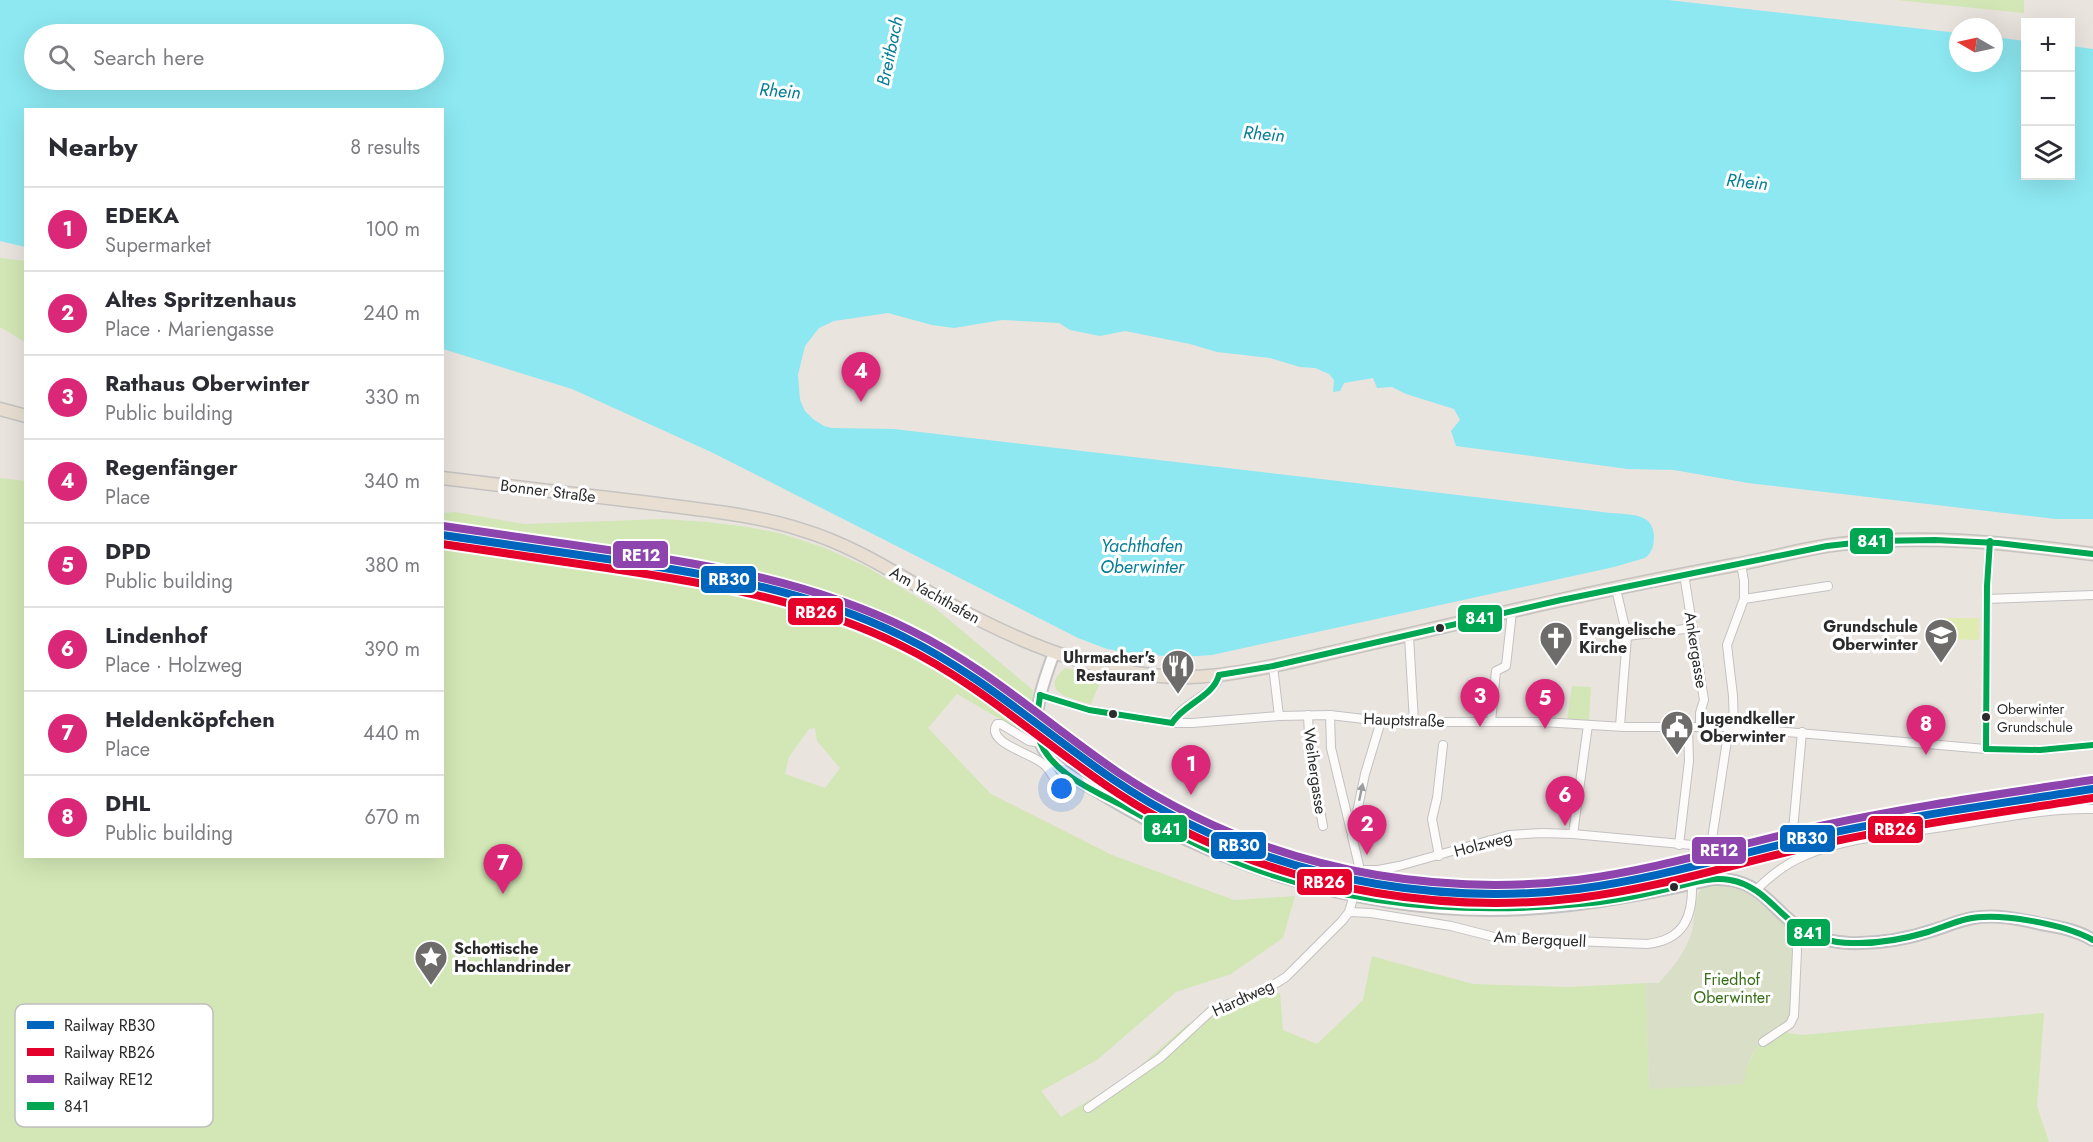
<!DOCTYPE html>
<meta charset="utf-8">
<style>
:root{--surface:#fff;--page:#f2f2f3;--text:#2b2b33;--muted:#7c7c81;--line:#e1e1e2;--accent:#db2777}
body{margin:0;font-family:Jost,sans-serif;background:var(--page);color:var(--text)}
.controls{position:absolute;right:18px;top:18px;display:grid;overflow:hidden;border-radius:0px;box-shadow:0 6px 24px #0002}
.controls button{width:54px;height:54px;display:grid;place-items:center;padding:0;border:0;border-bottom:2px solid var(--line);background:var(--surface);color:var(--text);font:30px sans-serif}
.compass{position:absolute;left:1949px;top:18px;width:54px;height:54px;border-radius:50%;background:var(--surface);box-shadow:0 6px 24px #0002;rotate:279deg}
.you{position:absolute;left:1062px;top:789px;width:21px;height:21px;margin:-15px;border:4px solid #fff;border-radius:50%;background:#1a73e8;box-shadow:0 0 0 9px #1a73e833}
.badge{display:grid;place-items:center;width:39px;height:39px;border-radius:50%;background:var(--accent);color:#fff;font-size:20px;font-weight:700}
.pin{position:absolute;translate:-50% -50px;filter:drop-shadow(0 2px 3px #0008)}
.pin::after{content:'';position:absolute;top:32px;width:21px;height:18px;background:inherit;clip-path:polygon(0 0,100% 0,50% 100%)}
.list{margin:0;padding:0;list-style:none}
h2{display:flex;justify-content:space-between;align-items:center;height:78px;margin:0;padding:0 24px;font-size:26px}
h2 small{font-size:20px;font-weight:400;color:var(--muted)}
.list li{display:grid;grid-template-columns:39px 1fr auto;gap:18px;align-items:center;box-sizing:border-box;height:84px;padding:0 24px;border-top:2px solid var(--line)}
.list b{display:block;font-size:22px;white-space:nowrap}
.list p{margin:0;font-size:20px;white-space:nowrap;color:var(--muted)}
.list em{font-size:20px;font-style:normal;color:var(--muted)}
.icon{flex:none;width:33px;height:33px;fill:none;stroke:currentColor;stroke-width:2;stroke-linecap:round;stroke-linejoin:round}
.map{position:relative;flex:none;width:2093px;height:1142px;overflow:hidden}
.search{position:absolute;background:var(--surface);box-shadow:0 6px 24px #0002;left:24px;top:24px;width:420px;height:66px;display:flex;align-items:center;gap:15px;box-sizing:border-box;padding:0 21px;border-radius:33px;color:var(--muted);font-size:22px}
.panel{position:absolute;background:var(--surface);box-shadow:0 6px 24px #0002;left:24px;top:108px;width:420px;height:750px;border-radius:0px}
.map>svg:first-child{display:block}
.green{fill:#d2e7b5;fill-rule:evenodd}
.cemetery{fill:#d9dec6}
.pitch{fill:#e0ebb2}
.water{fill:#8de8f1;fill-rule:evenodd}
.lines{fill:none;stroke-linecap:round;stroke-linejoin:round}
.street-casing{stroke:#c3c1c1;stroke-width:10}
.secondary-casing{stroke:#c3c1c1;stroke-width:14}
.primary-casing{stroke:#c5c3c1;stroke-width:15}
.street{stroke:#fcfbfa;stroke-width:8}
.secondary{stroke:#fcfbfa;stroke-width:10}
.primary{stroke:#e8dfd2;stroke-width:12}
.bus-1-casing{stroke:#fff;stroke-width:10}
.bus-1{stroke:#00a651;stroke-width:6}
.rail-1-casing{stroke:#fff;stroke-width:12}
.rail-2-casing{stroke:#fff;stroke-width:12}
.rail-3-casing{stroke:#fff;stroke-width:12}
.rail-1{stroke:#0065bd;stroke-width:8}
.rail-2{stroke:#e4002b;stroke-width:8}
.rail-3{stroke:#8e44ad;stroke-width:8}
.oneway{fill:#9e9d9d}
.bus-dot{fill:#2b2b2b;stroke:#fff;stroke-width:2}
.labels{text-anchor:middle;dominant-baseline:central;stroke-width:6;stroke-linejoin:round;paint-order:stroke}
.bus-label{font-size:14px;fill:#2b2b2b;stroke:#fff;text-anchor:start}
.street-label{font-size:16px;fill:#2b2b2b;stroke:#fff}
.poi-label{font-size:16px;font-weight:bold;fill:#2b2b2b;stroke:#fff;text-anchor:start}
.park-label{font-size:16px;fill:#356e14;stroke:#fff}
.water-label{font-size:18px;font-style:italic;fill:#047d98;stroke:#fff}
.key{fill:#fff;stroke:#bfbfbf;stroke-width:1.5}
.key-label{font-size:16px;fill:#2b2b2b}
.line-badge{stroke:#fff;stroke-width:2}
.badge-label{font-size:16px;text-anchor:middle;font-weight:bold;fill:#fff}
</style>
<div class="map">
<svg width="2093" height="1142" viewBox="0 0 2093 1142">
<rect width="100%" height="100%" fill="#eae4df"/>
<g class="green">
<path d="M1896,0H2024V13Z"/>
<path d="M0,258L25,261V342L0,327Z"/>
<path d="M0,478L25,481L26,856H442L443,543L703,583L766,595L810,608L879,634L916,652L954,674L1031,729L1027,733H1024L957,694L928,728L991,794L1112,855L1234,900L1295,896L1283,938L1231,974L1176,992L1097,1060L1041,1091L1061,1117L1125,1079L1188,1024L1214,1017L1238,1004L1280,993L1283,1030L1317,1044L1363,1000L1372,956L1473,984L1569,987L1646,983L1649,1089L1746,1068L1760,1041L1783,1023L1788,1033L1802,1035L2044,1013L2037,1106L2049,1142H0ZM815,728L817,741L840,768L825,788L785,774L789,757L809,729Z"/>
<path d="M455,512L524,524L663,519L707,522L748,527L783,534L825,548L867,567L935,608L1033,690L1031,712L961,663L923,641L842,606L790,588L706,571L443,531V513Z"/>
<path d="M1065,668L1103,675L1091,704C1072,699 1037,692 1065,668Z"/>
<path d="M1572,686L1591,687L1589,720L1567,719Z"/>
</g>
<path class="cemetery" d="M1715,885C1736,887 1751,892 1766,906C1774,913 1785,920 1790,928C1799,943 1792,999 1791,1017C1764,1038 1748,1049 1744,1084L1649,1089L1646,983H1659C1673,967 1686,952 1692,931C1696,914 1693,901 1702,886Z"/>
<path class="pitch" d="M1946,618H1979V640L1946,639Z"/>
<path class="water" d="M0,0H1668L1958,33V63H1994V37L2025,41L2026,176H2070L2071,46L2093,49V519H2056L1748,483L1674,470L1628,469L1456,446L1451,431L1460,420L1454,409L1406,394L1392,387L1377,388L1373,378L1344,383L1340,391L1333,392L1334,380L1329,374L1315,368L1300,367L1270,358L1217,352L1190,344L1125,331L1100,336L1070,330L1059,323L1002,320L954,328L932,325L888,313L834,321L819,328L805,346L798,375L800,400L805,411L813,419L824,426L832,428L894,429L1611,513C1629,515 1654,512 1654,537C1654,545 1652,553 1645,558L1614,567L1212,655L1182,657L1133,654L1107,649L1078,638L711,452L572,389L443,349L442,110H26L25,247L0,241ZM34,34H434V80H34Z"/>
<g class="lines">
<g class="street-casing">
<g id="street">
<path d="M1684,574L1704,700L1700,713V726"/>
<path d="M1616,589L1627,636L1620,726"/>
<path d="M1744,599L1828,586"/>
<path d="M1987,599L2093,595"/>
<path d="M1409,636L1414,722"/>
<path d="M1627,636L1693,628"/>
<path d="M1273,666L1279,716"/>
<path d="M1040,695L1089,710L1172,723H1192L1279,716L1330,715L1381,721L1414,722H1543L1624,727H1729L1986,749L2040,750L2093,745"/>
<path d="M1308,715L1310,757L1323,826"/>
<path d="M1330,715L1331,748L1351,831"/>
<path d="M1381,721L1365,774L1352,836L1360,870H1378L1399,866L1509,835L1542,833L1573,834L1703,846L1708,844L1712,839L1729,727"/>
<path d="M1491,722L1496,671L1506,666L1512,612"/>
<path d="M1172,723C1180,704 1219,692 1219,675"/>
<path d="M1734,727L1733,696L1727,645L1744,599V581L1741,564"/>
<path d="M1041,743L1029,741L1001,724H997C985,742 1030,753 1042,763C1048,767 1052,775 1056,781"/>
<path d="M1986,749L1987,586L1990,541"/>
<path d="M1793,830L1802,732"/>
<path d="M1573,834L1588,725"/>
<path d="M1679,845L1689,761L1688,726"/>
<path d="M1439,856L1432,819L1437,798L1443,745"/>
<path d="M1756,890C1771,875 1785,864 1804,856C1847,837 1898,834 1943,827C1992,820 2043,808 2093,809"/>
<path d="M1349,912L1371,913L1451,926L1498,938L1647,944C1684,940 1693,917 1692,883"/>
<path d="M1763,1042L1790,1024L1794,1016L1797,951L1795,925"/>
<path d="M1088,1108L1160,1058L1211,1011L1267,989L1286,977L1342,921L1349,912L1354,895"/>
</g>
</g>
<g class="secondary-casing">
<path id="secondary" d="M1054,653C1045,677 1030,717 1040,742C1051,769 1082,782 1105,796C1221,866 1352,909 1489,910C1565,910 1639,896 1713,879C1765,877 1771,914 1809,934C1821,940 1835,942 1849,943C1878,944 1907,939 1934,930C1947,926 1960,920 1973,918C1996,914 2019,919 2041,924C2059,927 2077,930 2093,940"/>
</g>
<g class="primary-casing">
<g id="primary">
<path d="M0,409L26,416"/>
<path d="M442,478C512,487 581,495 650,503C701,510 753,514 802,530C853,545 898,575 944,601C1013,639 1081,669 1161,676C1198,680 1237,673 1273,666C1426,631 1580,593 1734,565C1769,559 1804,548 1840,544C1925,534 2009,543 2093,554"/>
</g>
</g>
<use href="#street" class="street"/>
<use href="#secondary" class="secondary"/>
<use href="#primary" class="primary"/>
<g class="bus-1-casing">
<g id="bus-1">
<path d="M1219,675L1273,666L1561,600L1827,546L1872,541L1935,540L1998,543L2093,554"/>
<path d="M1040,695C1039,708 1034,723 1038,736C1048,773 1097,792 1127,808C1165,829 1203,849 1244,865C1351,906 1466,915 1580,904C1609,902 1638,896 1667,889C1687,885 1709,876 1730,880C1760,885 1775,910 1797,926C1814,938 1832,943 1852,943C1878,944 1904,939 1928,932C1941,928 1954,922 1967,919C1999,912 2064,924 2093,940"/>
<path d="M1040,695L1089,710L1172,723"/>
<path d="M1172,723C1184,704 1213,697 1219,675"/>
<path d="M1986,749L1987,586L1990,541"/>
<path d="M1986,749L2040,750L2093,745"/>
</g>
</g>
<use href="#bus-1" class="bus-1"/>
<g class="rail-1-casing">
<path id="rail-1" d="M442,535C497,543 552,551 607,559C708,574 809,590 902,636C980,674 1041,730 1111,778C1191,833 1283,868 1377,884C1443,895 1512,897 1578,889C1662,878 1743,852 1826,834C1914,815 2004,803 2093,789"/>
</g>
<g class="rail-2-casing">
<path id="rail-2" d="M442,544C497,552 552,560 607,568C708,583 809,600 902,646C976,682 1036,737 1104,784C1185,840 1280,877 1377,893C1443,904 1512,906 1578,898C1662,888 1743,861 1826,843C1914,824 2004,812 2093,798"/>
</g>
<g class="rail-3-casing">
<path id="rail-3" d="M443,526C498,534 553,542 608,550C712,565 815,583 910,630C989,669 1047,724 1119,773C1197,825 1285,859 1377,875C1443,886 1511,888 1577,880C1661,869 1742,843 1825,825C1913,806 2002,794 2092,780"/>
</g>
<use href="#rail-1" class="rail-1"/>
<use href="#rail-2" class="rail-2"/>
<use href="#rail-3" class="rail-3"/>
</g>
<defs><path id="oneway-solid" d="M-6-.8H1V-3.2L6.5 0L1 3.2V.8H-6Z" transform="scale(1.5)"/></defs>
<use class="oneway" href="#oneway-solid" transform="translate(1361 792) rotate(-78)"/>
<defs>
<g id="school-pin" transform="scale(1.725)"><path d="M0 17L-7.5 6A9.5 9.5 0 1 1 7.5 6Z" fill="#6e6c6a" stroke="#fff"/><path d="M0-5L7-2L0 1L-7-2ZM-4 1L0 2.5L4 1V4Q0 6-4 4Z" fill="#fff"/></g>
<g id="church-pin" transform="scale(1.725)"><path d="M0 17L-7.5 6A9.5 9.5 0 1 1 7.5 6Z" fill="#6e6c6a" stroke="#fff"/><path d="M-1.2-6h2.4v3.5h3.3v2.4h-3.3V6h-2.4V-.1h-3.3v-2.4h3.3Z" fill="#fff"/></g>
<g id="restaurant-pin" transform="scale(1.725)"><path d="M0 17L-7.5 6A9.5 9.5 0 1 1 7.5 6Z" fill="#6e6c6a" stroke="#fff"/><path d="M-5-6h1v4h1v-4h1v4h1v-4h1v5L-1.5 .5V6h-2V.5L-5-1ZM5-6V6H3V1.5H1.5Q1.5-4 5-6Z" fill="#fff"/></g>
<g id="civic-pin" transform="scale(1.725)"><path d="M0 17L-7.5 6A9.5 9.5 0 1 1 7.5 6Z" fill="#6e6c6a" stroke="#fff"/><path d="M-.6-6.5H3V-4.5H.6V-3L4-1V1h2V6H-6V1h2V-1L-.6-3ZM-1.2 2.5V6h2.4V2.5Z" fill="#fff"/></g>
<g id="sight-pin" transform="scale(1.725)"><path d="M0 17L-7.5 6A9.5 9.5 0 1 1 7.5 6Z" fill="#6e6c6a" stroke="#fff"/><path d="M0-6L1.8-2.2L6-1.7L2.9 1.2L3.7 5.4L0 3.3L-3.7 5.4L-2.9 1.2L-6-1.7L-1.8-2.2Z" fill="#fff"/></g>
</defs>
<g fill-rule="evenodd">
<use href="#school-pin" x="1941" y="635"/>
<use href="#church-pin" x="1556" y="638"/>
<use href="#restaurant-pin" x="1178" y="666"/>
<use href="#civic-pin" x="1677" y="727"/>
<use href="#sight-pin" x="431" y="957"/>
</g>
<g class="bus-dot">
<circle cx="1440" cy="628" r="5"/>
<circle cx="1113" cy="714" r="5"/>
<circle cx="1986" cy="717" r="5"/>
<circle cx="1674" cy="887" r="5"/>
</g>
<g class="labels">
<g class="bus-label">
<text x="1997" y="709">Oberwinter<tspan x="1997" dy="18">Grundschule</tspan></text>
</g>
<g class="street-label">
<text transform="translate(548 491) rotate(7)">Bonner Straße</text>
<text transform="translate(935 595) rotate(29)">Am Yachthafen</text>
<text transform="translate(1696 650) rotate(81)">Ankergasse</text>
<text transform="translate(1404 720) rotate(2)">Hauptstraße</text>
<text transform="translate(1315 771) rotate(82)">Weihergasse</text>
<text transform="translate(1483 844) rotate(-15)">Holzweg</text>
<text transform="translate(1540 939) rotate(3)">Am Bergquell</text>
<text transform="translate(1243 998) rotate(-25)">Hardtweg</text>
</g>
<g class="poi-label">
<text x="1918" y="626" text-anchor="end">Grundschule<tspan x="1918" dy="18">Oberwinter</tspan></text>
<text x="1579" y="629">Evangelische<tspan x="1579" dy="18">Kirche</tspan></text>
<text x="1155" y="657" text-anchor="end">Uhrmacher's<tspan x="1155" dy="18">Restaurant</tspan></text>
<text x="1700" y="718">Jugendkeller<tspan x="1700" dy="18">Oberwinter</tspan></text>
<text x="454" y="948">Schottische<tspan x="454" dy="18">Hochlandrinder</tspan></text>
</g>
<g class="park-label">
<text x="1732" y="979">Friedhof<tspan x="1732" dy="18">Oberwinter</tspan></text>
</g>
<g class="water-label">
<text transform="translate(890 51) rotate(-78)">Breitbach</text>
<text transform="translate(780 91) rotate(5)">Rhein</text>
<text transform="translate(1264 134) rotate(5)">Rhein</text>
<text transform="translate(1747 182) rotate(6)">Rhein</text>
<text x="1142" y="546">Yachthafen<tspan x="1142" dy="21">Oberwinter</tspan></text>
</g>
</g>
<rect x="15" y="1004" width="198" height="123" rx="9" class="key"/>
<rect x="27" y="1021" width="27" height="8" fill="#0065bd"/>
<rect x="27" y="1048" width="27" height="8" fill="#e4002b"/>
<rect x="27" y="1075" width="27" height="8" fill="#8e44ad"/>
<rect x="27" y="1102" width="27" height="8" fill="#00a651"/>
<g class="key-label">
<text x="64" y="1031">Railway RB30</text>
<text x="64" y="1058">Railway RB26</text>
<text x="64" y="1085">Railway RE12</text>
<text x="64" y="1112">841</text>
</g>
<g class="line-badge">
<rect x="1849" y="527" width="45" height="28" rx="6" fill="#00a651"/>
<rect x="612" y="540" width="57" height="29" rx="6" fill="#8e44ad"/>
<rect x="700" y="565" width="57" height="29" rx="6" fill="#0065bd"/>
<rect x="787" y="597" width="57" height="29" rx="6" fill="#e4002b"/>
<rect x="1457" y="604" width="46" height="29" rx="6" fill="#00a651"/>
<rect x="1143" y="814" width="45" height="29" rx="6" fill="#00a651"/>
<rect x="1867" y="815" width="57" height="29" rx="6" fill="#e4002b"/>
<rect x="1779" y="824" width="57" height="29" rx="6" fill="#0065bd"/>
<rect x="1210" y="831" width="57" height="29" rx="6" fill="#0065bd"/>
<rect x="1691" y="836" width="56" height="29" rx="6" fill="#8e44ad"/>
<rect x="1296" y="868" width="57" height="28" rx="6" fill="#e4002b"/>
<rect x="1786" y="918" width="45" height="29" rx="6" fill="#00a651"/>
</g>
<g class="badge-label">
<text x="1872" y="547">841</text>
<text x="641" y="561">RE12</text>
<text x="729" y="585">RB30</text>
<text x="816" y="618">RB26</text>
<text x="1480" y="624">841</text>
<text x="1166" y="835">841</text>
<text x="1895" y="835">RB26</text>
<text x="1807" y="844">RB30</text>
<text x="1239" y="851">RB30</text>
<text x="1719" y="856">RE12</text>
<text x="1324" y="888">RB26</text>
<text x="1808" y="939">841</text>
</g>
</svg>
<div class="controls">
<button>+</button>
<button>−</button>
<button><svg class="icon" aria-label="layers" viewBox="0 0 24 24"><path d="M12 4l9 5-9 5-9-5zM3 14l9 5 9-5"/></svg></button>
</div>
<svg class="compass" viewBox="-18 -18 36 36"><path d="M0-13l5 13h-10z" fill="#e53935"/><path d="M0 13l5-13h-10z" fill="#7c7c81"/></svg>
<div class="you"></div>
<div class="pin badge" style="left:1191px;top:795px">1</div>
<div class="pin badge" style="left:1367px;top:855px">2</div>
<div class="pin badge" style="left:1480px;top:727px">3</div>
<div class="pin badge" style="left:861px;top:402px">4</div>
<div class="pin badge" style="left:1545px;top:729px">5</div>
<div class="pin badge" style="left:1565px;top:826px">6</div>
<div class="pin badge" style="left:503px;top:894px">7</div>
<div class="pin badge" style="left:1926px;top:755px">8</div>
<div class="search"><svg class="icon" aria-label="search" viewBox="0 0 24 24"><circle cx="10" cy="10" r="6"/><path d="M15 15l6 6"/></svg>Search here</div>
<section class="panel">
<h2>Nearby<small>8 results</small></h2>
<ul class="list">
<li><span class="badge">1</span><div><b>EDEKA</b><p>Supermarket</p></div><em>100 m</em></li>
<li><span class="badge">2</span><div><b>Altes Spritzenhaus</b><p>Place · Mariengasse</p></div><em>240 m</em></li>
<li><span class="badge">3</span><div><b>Rathaus Oberwinter</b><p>Public building</p></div><em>330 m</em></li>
<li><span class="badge">4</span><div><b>Regenfänger</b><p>Place</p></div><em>340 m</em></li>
<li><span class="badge">5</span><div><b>DPD</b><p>Public building</p></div><em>380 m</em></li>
<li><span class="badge">6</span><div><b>Lindenhof</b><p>Place · Holzweg</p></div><em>390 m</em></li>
<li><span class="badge">7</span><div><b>Heldenköpfchen</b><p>Place</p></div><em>440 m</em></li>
<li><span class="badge">8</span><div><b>DHL</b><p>Public building</p></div><em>670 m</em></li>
</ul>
</section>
</div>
